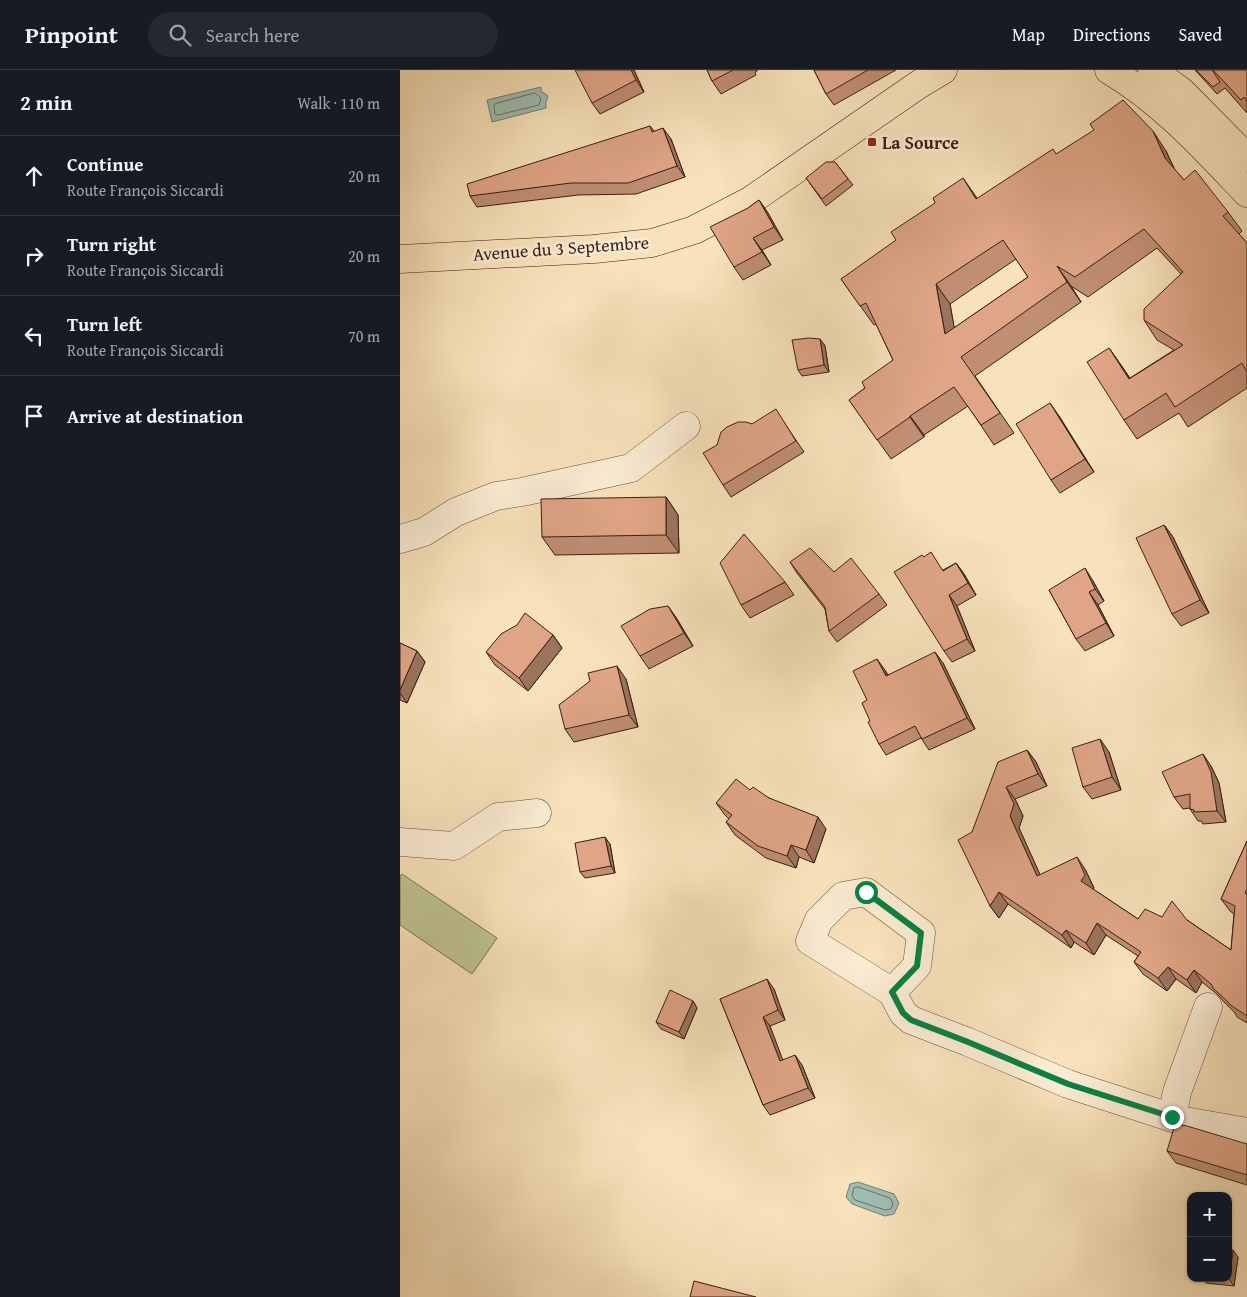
<!DOCTYPE html>
<meta charset="utf-8">
<style>
:root{--surface:#171b24;--page:#242831;--text:#f1f3f6;--muted:#9ea1a6;--line:#363941}
body{margin:0;font-family:"Gentium Book Plus",serif;background:var(--page);color:var(--text)}
.controls{position:absolute;right:15px;bottom:15px;display:grid;overflow:hidden;border-radius:10px;box-shadow:0 1px 4px #0004}
.controls button{width:45px;height:45px;display:grid;place-items:center;padding:0;border:0;border-bottom:1px solid var(--line);background:var(--surface);color:var(--text);font:25px sans-serif}
.stop{position:absolute;width:15px;height:15px;margin:-11px;border:4px solid #0b8043;border-radius:50%;background:#fff}
.stop.end{background:#0b8043;border-color:#fff;box-shadow:0 1px 5px #0008}
.list{margin:0;padding:0;list-style:none}
h2{display:flex;justify-content:space-between;align-items:center;height:65px;margin:0;padding:0 20px;font-size:21px}
h2 small{font-size:16px;font-weight:400;color:var(--muted)}
.list li{display:grid;grid-template-columns:32px 1fr auto;gap:15px;align-items:center;box-sizing:border-box;height:80px;padding:0 20px;border-top:1px solid var(--line)}
.list b{display:block;font-size:19px;white-space:nowrap}
.list p{margin:0;font-size:16px;white-space:nowrap;color:var(--muted)}
.list em{font-size:16px;font-style:normal;color:var(--muted)}
.icon{flex:none;width:28px;height:28px;fill:none;stroke:currentColor;stroke-width:2;stroke-linecap:round;stroke-linejoin:round}
.map{position:relative;flex:none;width:847px;height:1227px;overflow:hidden}
header{display:flex;align-items:center;gap:30px;box-sizing:border-box;height:70px;padding:0 25px;background:var(--surface);border-bottom:1px solid var(--line)}
header strong{font-size:24px}
nav{display:flex;gap:28px;margin-inline-start:auto;font-size:18px}
.search{width:350px;height:45px;background:var(--page);display:flex;align-items:center;gap:12px;box-sizing:border-box;padding:0 18px;border-radius:28px;color:var(--muted);font-size:19px}
main{display:flex}
aside{flex:1;background:var(--surface)}
.map>svg:first-child{display:block}
.green{fill:#bec38f;stroke:#7c7052}
.water{fill:#9dbdb1;stroke:#757d73}
.lines{fill:none;stroke-linecap:round;stroke-linejoin:round}
.shore{stroke:#6c6e63;stroke-width:1}
.minor-casing{stroke:#6a4f3e;stroke-width:29}
.major-casing{stroke:#3a1e15;stroke-width:29}
.minor{stroke:#faecd3;stroke-width:28}
.major{stroke:#f8e2bb;stroke-width:28}
.wall{fill:#c08e73;stroke:#3a1e15;fill-rule:evenodd}
.shaded-wall{fill:#9c745e;stroke:#3a1e15}
.building{fill:#dfa586;stroke:#3a1e15;fill-rule:evenodd}
.route{stroke:#0b8043;stroke-width:6}
.poi-dot{fill:#8f2418;stroke:#faecd3;stroke-width:2}
.labels{text-anchor:middle;dominant-baseline:central;stroke-width:5;stroke-linejoin:round;paint-order:stroke}
.poi-label{font-size:18px;font-weight:bold;fill:#3a1e15;stroke:#faecd3;text-anchor:start}
.street-label{font-size:18px;fill:#3a1e15;stroke:#faecd3}
</style>
<header>
<strong>Pinpoint</strong>
<div class="search"><svg class="icon" aria-label="search" viewBox="0 0 24 24"><circle cx="10" cy="10" r="6"/><path d="M15 15l6 6"/></svg>Search here</div>
<nav><a>Map</a><a>Directions</a><a>Saved</a></nav>
</header>
<main>
<aside>
<h2>2 min<small>Walk · 110 m</small></h2>
<ul class="list">
<li><svg class="icon" aria-label="ahead" viewBox="0 0 24 24"><path d="M12 20V5M6 11l6-6 6 6"/></svg><div><b>Continue</b><p>Route François Siccardi</p></div><em>20 m</em></li>
<li><svg class="icon" aria-label="right" viewBox="0 0 24 24"><path d="M7 20v-9h11M14 6l5 5-5 5"/></svg><div><b>Turn right</b><p>Route François Siccardi</p></div><em>20 m</em></li>
<li><svg class="icon" aria-label="left" viewBox="0 0 24 24"><path d="M17 20v-9H6M10 6l-5 5 5 5"/></svg><div><b>Turn left</b><p>Route François Siccardi</p></div><em>70 m</em></li>
<li><svg class="icon" aria-label="arrive" viewBox="0 0 24 24"><path d="M6 21V4h12l-3 4 3 4H6"/></svg><div><b>Arrive at destination</b></div></li>
</ul>
</aside>
<div class="map">
<svg width="847" height="1227" viewBox="0 0 847 1227">
<rect width="100%" height="100%" fill="#f8e2bb"/>
<filter id="stains"><feTurbulence type="fractalNoise" baseFrequency=".004" numOctaves="4"/><feColorMatrix values="0 0 0 0 .2 0 0 0 0 .09 0 0 0 0 .02 0 0 0 .5 -.17"/></filter>
<radialGradient id="worn" r=".72"><stop offset=".6" stop-color="#630" stop-opacity="0"/><stop offset="1" stop-color="#630" stop-opacity=".3"/></radialGradient>
<path class="green" d="M2,804L97,868L72,904L0,855V806Z"/>
<g class="water">
<path d="M141,17V21L148,26L146,32V38L92,52L87,30Z"/>
<path d="M458,1112L494,1124L499,1133L494,1144L485,1146L452,1134L446,1127L450,1114Z"/>
</g>
<g class="lines">
<g class="shore">
<path d="M135,23L141,28L139,35L98,45L95,44L94,36L95,34Z"/>
<path d="M458,1117L490,1128L493,1133L491,1139L485,1140L455,1130L452,1125L454,1118Z"/>
</g>
<g class="minor-casing">
<g id="minor">
<path d="M0,469L24,462L56,442L96,426L122,422L231,398L286,356"/>
<path d="M0,772L54,776L98,747L137,743"/>
<path d="M492,922L517,896L521,863L466,822L443,826L419,850L410,871L492,922L503,943L511,950L568,972L668,1014L779,1050L847,1062"/>
<path d="M772,1047L777,1022L808,937"/>
</g>
</g>
<g class="major-casing">
<g id="major">
<path d="M709,0C763,32 804,78 847,123"/>
<path d="M752,0L782,22L847,88"/>
<path d="M0,189L194,179L252,173L294,160L350,131L518,15L543,0"/>
</g>
</g>
<use href="#minor" class="minor"/>
<use href="#major" class="major"/>
</g>
<g class="wall">
<path d="M234,0L244,22L200,44L192,33Z"/>
<path d="M307,0H358L355,2L356,5L321,24L312,11Z"/>
<path d="M414,0H496L434,35L426,24Z"/>
<path d="M795,0H847V43L825,18L817,24Z"/>
<path d="M250,56L254,61L271,69L285,107L236,124L178,125L77,137L70,126Z"/>
<path d="M766,81L775,100L784,110L828,142L842,161L839,164L847,173V318L788,357L779,343L737,369L724,350L709,278L730,308L774,280L757,270L744,250L781,204L757,178L688,227L671,216L681,232L575,306L614,363L594,375L568,336L524,365V367L491,389L449,330L465,318L493,290L476,254L474,255L441,209L656,84ZM616,189L628,207L554,258L550,234Z"/>
<path d="M435,92L453,115L426,136L406,108Z"/>
<path d="M359,130L368,143L383,170L362,180L371,195L343,210L334,197L348,138Z"/>
<path d="M420,269L425,276L429,302L402,306L398,300Z"/>
<path d="M659,346L694,402L660,423L651,410Z"/>
<path d="M383,351L404,382L331,427L323,415L317,375L352,354Z"/>
<path d="M266,427L278,445L279,483L155,485L142,467Z"/>
<path d="M764,455L773,467L809,543L781,556L772,544Z"/>
<path d="M390,492L434,502L479,524L487,535L437,572L429,561L425,539L397,503Z"/>
<path d="M556,493L564,504L576,525L557,536L575,581L552,592L544,581L543,500Z"/>
<path d="M693,511L704,531L698,535L714,566L685,581L676,569L649,520Z"/>
<path d="M385,512L394,525L350,548L341,535Z"/>
<path d="M268,536L277,549L293,576L249,599L240,586Z"/>
<path d="M153,565L162,578L128,621L95,595L86,582Z"/>
<path d="M0,573L17,581L25,592L7,633L0,630Z"/>
<path d="M543,593L575,659L529,680L521,668L486,685L479,674L467,630L485,600L488,605Z"/>
<path d="M226,609L238,657L174,672L165,659Z"/>
<path d="M627,680L636,692L647,716L615,729L623,746L619,758L640,805L685,799L694,818L693,819L738,849L762,847L787,850L831,880L834,844L830,841L821,829L847,771V953L837,947L835,943L822,930L818,925L802,912L796,923L776,909L767,921L743,904L734,892L738,886L706,865L694,885L674,872L671,878L608,834L599,848L590,836L572,762Z"/>
<path d="M709,682L721,720L692,729L683,717Z"/>
<path d="M811,696L819,713L826,752L803,754L801,751H798L790,739V738L783,739L774,727Z"/>
<path d="M350,720L369,728L426,759L414,793L399,787L396,798L366,788L335,765L326,752L329,749L325,745L316,733Z"/>
<path d="M210,774L215,803L185,808L180,802Z"/>
<path d="M374,919L385,950L370,956L382,990L402,995L415,1028L370,1045L363,1035L320,929Z"/>
<path d="M293,931L297,938L284,969L261,959L256,952Z"/>
<path d="M847,1074V1115L776,1093L767,1081Z"/>
<path d="M838,1187L834,1216L806,1213L803,1208H828Z"/>
</g>
<g class="shaded-wall">
<path d="M231,0H234L244,22L236,10Z"/>
<path d="M263,58L271,69L285,107L277,96Z"/>
<path d="M753,61L766,81L778,107L765,88Z"/>
<path d="M563,108L577,128L576,129Z"/>
<path d="M359,130L368,143L383,170L374,157Z"/>
<path d="M353,168L362,180L371,195L362,182Z"/>
<path d="M657,196L671,216L681,232L667,212Z"/>
<path d="M536,214L550,234L559,284L545,264Z"/>
<path d="M420,269L425,276L429,302L424,295Z"/>
<path d="M709,278L723,298L742,328L729,309Z"/>
<path d="M650,333L659,346L694,402L685,389Z"/>
<path d="M510,346L524,365V367L510,347Z"/>
<path d="M266,427L278,445L279,483L266,465Z"/>
<path d="M764,455L773,467L809,543L800,530Z"/>
<path d="M556,493L564,504L576,525L568,513Z"/>
<path d="M685,498L693,511L704,531L695,519Z"/>
<path d="M689,522L698,535L714,566L706,553Z"/>
<path d="M549,525L557,536L575,581L567,569Z"/>
<path d="M268,536L277,549L293,576L284,563Z"/>
<path d="M153,565L162,578L128,621L119,608Z"/>
<path d="M17,581L25,592L7,633L0,623V620Z"/>
<path d="M535,582L543,593L575,659L567,648Z"/>
<path d="M477,589L485,600L493,617L486,606Z"/>
<path d="M217,596L226,609L238,657L229,645Z"/>
<path d="M700,669L709,682L721,720L712,707Z"/>
<path d="M627,680L636,692L647,716L638,704Z"/>
<path d="M803,684L811,696L819,713L826,752L817,741Z"/>
<path d="M606,717L615,729L623,746L619,758L646,818L637,806L610,746Z"/>
<path d="M418,747L426,759L414,793L406,780Z"/>
<path d="M205,767L210,774L215,803L211,796Z"/>
<path d="M391,775L399,787L396,798L387,786Z"/>
<path d="M677,787L685,799L694,818L690,823L681,811Z"/>
<path d="M599,822L608,834L599,848L590,836Z"/>
<path d="M697,853L706,865L694,885L686,873Z"/>
<path d="M666,860L674,872L671,878L662,865Z"/>
<path d="M768,897L776,909L767,921L758,908Z"/>
<path d="M794,900L802,912L796,923L787,910Z"/>
<path d="M367,909L374,919L385,950L378,940Z"/>
<path d="M293,931L297,938L284,969L279,962Z"/>
<path d="M363,947L370,956L387,1001L380,991Z"/>
<path d="M395,985L402,995L415,1028L408,1018Z"/>
<path d="M833,1180L838,1187L834,1216L829,1209Z"/>
</g>
<g class="building">
<path d="M175,0H231L236,10L192,33Z"/>
<path d="M307,0H333L312,11Z"/>
<path d="M414,0H468L426,24Z"/>
<path d="M796,0H812L820,12L813,17Z"/>
<path d="M813,0H847V31L844,27L841,30Z"/>
<path d="M723,30L753,61L765,88L784,110L795,100L828,142L823,146L847,173V302L842,293L775,337L766,323L724,350L687,292L709,278L729,309L783,275L744,250V239L783,202L744,159L675,207L657,196L667,212L561,287L600,343L581,355L554,317L510,346V347L477,370L449,330L465,318L462,312L493,290L466,233L460,236L441,209L496,170L491,162L535,133L533,128L563,108L576,129L653,79L656,84L694,60L690,54ZM603,170L628,207L545,264L536,214Z"/>
<path d="M250,56L252,62L263,58L277,96L228,113H171L70,126L67,114Z"/>
<path d="M426,92H435L448,109L422,129L406,108Z"/>
<path d="M359,130L374,157L353,168L362,182L334,197L310,157L348,138Z"/>
<path d="M409,268L420,269L424,295L398,300L392,270Z"/>
<path d="M650,333L685,389L651,410L616,354Z"/>
<path d="M376,339L396,371L323,415L303,383L317,375L321,362L327,357L338,352H346L352,354Z"/>
<path d="M266,427V465L142,467L141,429Z"/>
<path d="M764,455L800,530L772,544L736,468Z"/>
<path d="M344,464L385,512L341,535L320,493Z"/>
<path d="M410,478L434,502L451,488L479,524L429,561L425,537L390,492Z"/>
<path d="M531,482L543,501L556,493L568,513L549,525L567,569L544,581L494,502L522,485L524,487Z"/>
<path d="M685,498L695,519L689,522L706,553L676,569L649,520Z"/>
<path d="M268,536L284,563L240,586L221,556L250,539Z"/>
<path d="M125,543L153,565L119,608L86,582L101,564L117,555Z"/>
<path d="M0,573L17,581L0,620Z"/>
<path d="M535,582L567,648L522,669L515,656L479,674L468,652L470,651L462,633L467,630L453,601L477,589L486,606Z"/>
<path d="M217,596L229,645L165,659L159,635L190,611L188,603Z"/>
<path d="M700,669L712,707L683,717L672,678Z"/>
<path d="M627,680L638,704L606,717L614,734L610,746L637,806L677,787L685,805L681,811L738,849L745,839L762,847L772,831L787,850L831,880L835,836L821,829L847,771V819L845,823L847,825V946L829,934V933L813,918L811,914L794,900L787,910L768,897L758,908L734,892L741,882L697,853L686,873L666,860L662,865L599,822L590,836L558,770L572,762L598,692Z"/>
<path d="M803,684L811,702L817,741L794,742V740L790,739V724L774,727L762,702Z"/>
<path d="M336,709L350,720L353,717L369,728L418,747L406,780L391,775L387,786L358,776L326,752L332,745L316,733Z"/>
<path d="M205,767L211,796L180,802L175,773Z"/>
<path d="M367,909L378,940L363,947L380,991L395,985L408,1018L363,1035L320,929Z"/>
<path d="M270,920L293,931L279,962L256,952Z"/>
<path d="M775,1054L787,1056L847,1074V1105L767,1081Z"/>
<path d="M828,1180H833L829,1209L821,1208H828Z"/>
<path d="M294,1211L356,1227H290Z"/>
</g>
<g class="lines">
<path class="route" d="M466,822L521,863L517,896L492,922L503,943L511,950L568,972L668,1014L772,1047"/>
</g>
<rect class="poi-dot" x="467" y="67" width="10" height="10" rx="2.5"/>
<g class="labels">
<g class="poi-label">
<text x="482" y="72">La Source</text>
</g>
<g class="street-label">
<text transform="translate(161 178) rotate(-4)">Avenue du 3 Septembre</text>
</g>
</g>
<rect width="100%" height="100%" filter="url(#stains)"/>
<rect width="100%" height="100%" fill="url(#worn)"/>
</svg>
<div class="controls">
<button>+</button>
<button>−</button>
</div>
<div class="stop" style="left:466px;top:822px"></div>
<div class="stop end" style="left:772px;top:1047px"></div>
</div>
</main>
